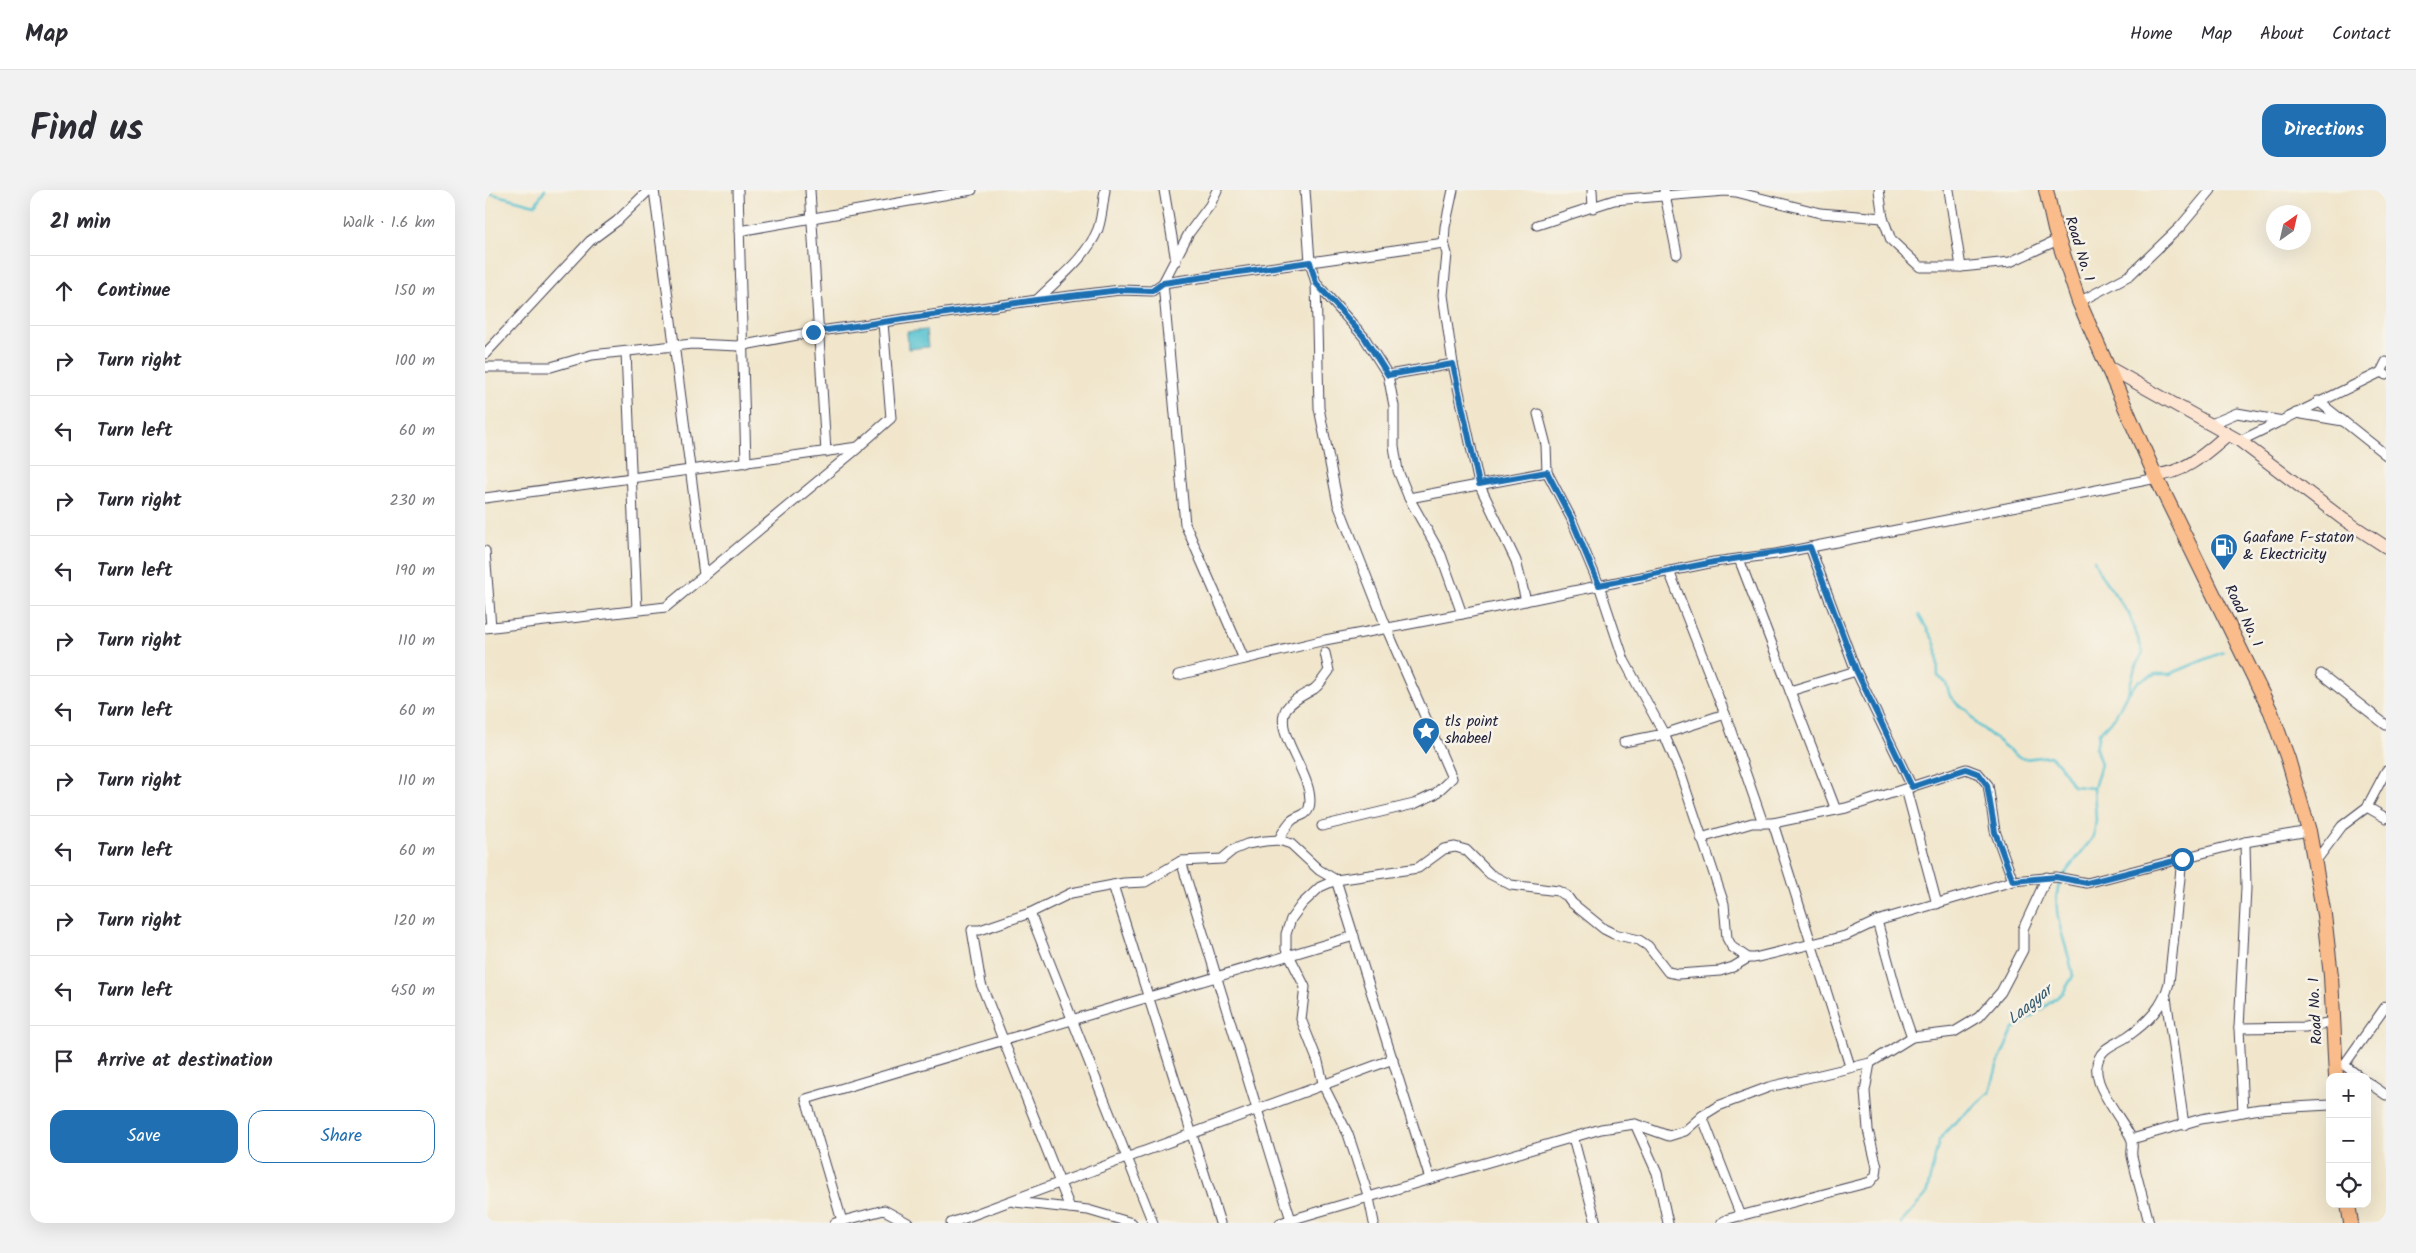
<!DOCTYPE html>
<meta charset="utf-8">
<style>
:root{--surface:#fff;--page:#f2f2f3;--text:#2b2b33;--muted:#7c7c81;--line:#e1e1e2;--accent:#1f6fb2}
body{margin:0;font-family:Kalam,sans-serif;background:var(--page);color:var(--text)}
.controls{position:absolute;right:15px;bottom:15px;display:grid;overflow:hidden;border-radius:10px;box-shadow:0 5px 20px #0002}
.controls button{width:45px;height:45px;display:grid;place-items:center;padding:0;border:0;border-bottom:1px solid var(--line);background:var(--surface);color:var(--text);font:25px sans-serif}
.compass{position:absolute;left:1781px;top:15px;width:45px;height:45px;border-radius:50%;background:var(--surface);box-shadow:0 5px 20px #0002;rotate:34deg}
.stop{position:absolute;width:15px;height:15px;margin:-11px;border:4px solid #1f6fb2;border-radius:50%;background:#fff}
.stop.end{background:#1f6fb2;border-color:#fff;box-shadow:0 1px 5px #0008}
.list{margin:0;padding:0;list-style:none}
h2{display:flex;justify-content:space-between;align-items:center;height:65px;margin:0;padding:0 20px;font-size:21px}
h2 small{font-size:16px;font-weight:400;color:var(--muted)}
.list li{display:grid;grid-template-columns:32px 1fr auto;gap:15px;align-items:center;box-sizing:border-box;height:70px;padding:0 20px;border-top:1px solid var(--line)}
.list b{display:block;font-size:19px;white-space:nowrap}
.list em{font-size:16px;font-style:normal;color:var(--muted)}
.actions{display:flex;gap:10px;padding:15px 20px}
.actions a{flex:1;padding:11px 0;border:1px solid var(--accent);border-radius:15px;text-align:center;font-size:18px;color:var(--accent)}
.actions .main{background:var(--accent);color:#fff}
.icon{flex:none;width:28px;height:28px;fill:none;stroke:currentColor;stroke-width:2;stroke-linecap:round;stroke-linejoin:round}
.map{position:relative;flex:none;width:1901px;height:1033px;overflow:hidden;border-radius:15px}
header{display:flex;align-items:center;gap:30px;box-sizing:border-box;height:70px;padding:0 25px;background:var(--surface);border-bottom:1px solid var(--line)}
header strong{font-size:24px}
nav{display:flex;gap:28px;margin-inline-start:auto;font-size:18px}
.intro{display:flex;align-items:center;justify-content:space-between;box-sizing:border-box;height:120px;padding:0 30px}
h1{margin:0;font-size:35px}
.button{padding:12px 22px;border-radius:15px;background:var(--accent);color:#fff;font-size:18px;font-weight:700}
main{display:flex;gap:30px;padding:0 30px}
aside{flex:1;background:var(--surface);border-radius:15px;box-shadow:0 5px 20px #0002}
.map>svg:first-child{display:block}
.water{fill:#57c2d1;stroke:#3c7286}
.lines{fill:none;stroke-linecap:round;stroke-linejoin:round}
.stream{stroke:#57c2d1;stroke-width:2.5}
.minor-casing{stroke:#413f51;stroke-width:11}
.secondary-casing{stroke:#413f51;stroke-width:14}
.trunk-casing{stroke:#413f51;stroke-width:16}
.minor{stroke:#fff;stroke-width:9}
.secondary{stroke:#fde4d0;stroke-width:12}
.trunk{stroke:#f9bc8a;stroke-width:14}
.route{stroke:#1f6fb2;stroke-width:6}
.labels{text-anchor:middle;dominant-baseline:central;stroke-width:5;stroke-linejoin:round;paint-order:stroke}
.street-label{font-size:15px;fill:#22223b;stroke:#f7f3e8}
.poi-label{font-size:15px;fill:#22223b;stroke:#f7f3e8;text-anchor:start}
.water-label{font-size:16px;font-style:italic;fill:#355a70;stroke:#f7f3e8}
</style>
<header>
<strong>Map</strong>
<nav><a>Home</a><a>Map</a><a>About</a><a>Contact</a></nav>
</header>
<div class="intro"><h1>Find us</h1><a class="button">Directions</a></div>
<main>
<aside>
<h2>21 min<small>Walk · 1.6 km</small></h2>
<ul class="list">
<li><svg class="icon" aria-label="ahead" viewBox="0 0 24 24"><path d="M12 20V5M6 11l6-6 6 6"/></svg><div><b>Continue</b></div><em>150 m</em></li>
<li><svg class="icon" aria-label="right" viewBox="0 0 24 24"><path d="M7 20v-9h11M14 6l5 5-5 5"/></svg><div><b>Turn right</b></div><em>100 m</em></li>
<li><svg class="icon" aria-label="left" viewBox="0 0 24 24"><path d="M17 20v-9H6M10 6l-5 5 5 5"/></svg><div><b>Turn left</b></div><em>60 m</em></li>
<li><svg class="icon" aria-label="right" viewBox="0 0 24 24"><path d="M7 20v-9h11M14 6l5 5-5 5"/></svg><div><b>Turn right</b></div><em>230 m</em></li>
<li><svg class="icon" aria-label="left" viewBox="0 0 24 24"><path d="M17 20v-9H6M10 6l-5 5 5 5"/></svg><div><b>Turn left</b></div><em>190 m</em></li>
<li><svg class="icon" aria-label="right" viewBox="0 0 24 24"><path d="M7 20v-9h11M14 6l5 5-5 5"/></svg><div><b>Turn right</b></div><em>110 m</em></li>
<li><svg class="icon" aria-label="left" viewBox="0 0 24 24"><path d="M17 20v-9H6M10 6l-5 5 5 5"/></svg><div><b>Turn left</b></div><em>60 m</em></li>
<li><svg class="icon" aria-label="right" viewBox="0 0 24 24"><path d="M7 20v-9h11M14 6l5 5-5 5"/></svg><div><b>Turn right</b></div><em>110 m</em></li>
<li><svg class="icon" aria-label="left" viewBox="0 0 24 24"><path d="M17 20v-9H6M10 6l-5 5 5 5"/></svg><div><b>Turn left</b></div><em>60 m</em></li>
<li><svg class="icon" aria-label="right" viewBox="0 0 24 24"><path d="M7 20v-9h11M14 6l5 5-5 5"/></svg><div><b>Turn right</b></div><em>120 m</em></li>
<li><svg class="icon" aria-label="left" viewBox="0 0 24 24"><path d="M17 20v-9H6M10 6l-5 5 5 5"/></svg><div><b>Turn left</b></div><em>450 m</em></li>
<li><svg class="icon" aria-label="arrive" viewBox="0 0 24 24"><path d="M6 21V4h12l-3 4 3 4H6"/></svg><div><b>Arrive at destination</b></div></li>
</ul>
<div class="actions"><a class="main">Save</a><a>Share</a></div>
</aside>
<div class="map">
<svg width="1901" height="1033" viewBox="0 0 1901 1033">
<rect width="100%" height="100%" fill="#f7f3e8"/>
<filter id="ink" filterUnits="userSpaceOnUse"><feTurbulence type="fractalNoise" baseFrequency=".02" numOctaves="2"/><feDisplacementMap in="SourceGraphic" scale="10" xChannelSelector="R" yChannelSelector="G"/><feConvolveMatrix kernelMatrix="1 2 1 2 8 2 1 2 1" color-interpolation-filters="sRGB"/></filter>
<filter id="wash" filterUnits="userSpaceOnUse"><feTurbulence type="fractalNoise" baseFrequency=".0096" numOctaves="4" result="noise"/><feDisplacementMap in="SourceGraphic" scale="20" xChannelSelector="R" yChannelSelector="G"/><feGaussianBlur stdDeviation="1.12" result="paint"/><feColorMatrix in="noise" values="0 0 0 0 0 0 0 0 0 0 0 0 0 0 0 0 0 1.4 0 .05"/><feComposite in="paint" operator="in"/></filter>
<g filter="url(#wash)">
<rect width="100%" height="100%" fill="#f1e6cc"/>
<path class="water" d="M441,140L443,157L423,159L422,142Z"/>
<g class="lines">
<g class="stream">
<path d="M0,2L50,15L60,0"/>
<path d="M1609,370L1616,385L1644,424L1658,462L1650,478L1643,502"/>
<path d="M1434,425L1449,451L1452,461L1453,486L1461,493L1465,506L1473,515L1481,519L1491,533L1529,564L1539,569L1565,566L1574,574L1588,596L1608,598"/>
<path d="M1578,686L1609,646L1611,630L1609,598L1616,574L1611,559L1614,543L1630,527L1640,507L1654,491L1671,484H1685L1738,462"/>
<path d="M1416,1033L1441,1005L1454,950L1466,936L1505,902L1512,876L1528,840L1578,803L1588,786C1583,753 1564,725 1575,691"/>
</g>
</g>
</g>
<g filter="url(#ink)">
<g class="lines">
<g class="minor-casing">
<g id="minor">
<path d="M169,0L219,385"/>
<path d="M253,0L261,273"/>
<path d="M325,0L341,262"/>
<path d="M679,0L691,71"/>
<path d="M820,0L825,72L831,93L879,147L903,185L909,216V256L913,281L924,308L956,365L977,424"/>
<path d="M968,0L960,37L959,53L962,64L958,105L968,174L994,294L1031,371L1041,411"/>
<path d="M1107,0L1108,18"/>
<path d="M1179,0L1192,64"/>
<path d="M1394,0L1398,28L1406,50L1435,77H1476L1525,72L1573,50"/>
<path d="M1464,0L1476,77"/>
<path d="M1052,35L1129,10L1240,1L1251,2L1335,23L1398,28"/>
<path d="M254,41L487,0"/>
<path d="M831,93L834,218L853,314L904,444L967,588L950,604L929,614L837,636"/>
<path d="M552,110C573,89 602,67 613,39C617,27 618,12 620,0"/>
<path d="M1594,112L1645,85L1695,37L1726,0"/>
<path d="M141,162L152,420"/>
<path d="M0,164L105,51L132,31L164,0"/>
<path d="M0,177H66L107,165L207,154L254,156L328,142L552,110L635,100L667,101L678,93L704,43L725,15L732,0"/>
<path d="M1896,182L1901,172"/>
<path d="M903,185L968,174"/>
<path d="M1833,211L1901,265"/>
<path d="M1811,223L1858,231"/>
<path d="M1053,224L1061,255L1062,282L1086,328L1114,395L1139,470L1179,544L1195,582L1239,714L1242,748L1247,757L1263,768H1269L1360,746L1392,731L1528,691L1571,687L1602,693L1760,652L1824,641"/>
<path d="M1724,235L1752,223L1798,231"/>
<path d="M1755,251L1896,182L1901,185"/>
<path d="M0,308L373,257L406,228L398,133"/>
<path d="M924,308L1062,282"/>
<path d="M1325,357L1371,481L1427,597"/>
<path d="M0,361L6,437"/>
<path d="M1254,369L1351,620"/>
<path d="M1184,381L1240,524"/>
<path d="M0,438L181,417L373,258"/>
<path d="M759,469L700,334L678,93L959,53"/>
<path d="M1836,484L1901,535"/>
<path d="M693,485L840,450L977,424L1229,372L1291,364L1672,288"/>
<path d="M1305,501L1371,481"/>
<path d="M1139,552L1179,544L1240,524L1278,633"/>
<path d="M1421,599L1452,714"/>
<path d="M1882,617L1901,628"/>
<path d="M1288,633L1365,876"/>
<path d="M1216,648L1267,633H1288L1361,618L1481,579L1494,584L1503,595L1510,641L1528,691"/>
<path d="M794,650C797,643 801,637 806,631C812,625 821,627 824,618C832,588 787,545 801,519C808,509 819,505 829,499C835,495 839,487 844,481L840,463"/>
<path d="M696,671L806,1030"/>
<path d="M1830,672L1857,636L1882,617L1901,581"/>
<path d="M628,695L735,1033"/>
<path d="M545,723L668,1033"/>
<path d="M1392,731L1413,807L1427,847"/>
<path d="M1681,807L1699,935"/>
<path d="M1754,838L1820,837L1848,832"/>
<path d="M1850,875H1859L1901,816"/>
<path d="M1859,875L1875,887"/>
<path d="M1882,892L1901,905"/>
<path d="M1758,922L1754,838L1761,698L1760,652"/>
<path d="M1217,926L1256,1026"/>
<path d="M1150,934L1172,983L1183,1033"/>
<path d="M1088,947L1111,1033"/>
<path d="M1647,949L1716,929L1775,919L1845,915"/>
<path d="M530,1012L603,1020L647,1033"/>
<path d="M585,1018L496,794L487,740H495L545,723L586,703L639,693L660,692L696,671L737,669L748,660L762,654L780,651L794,650L806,654L834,680L851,690L945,989"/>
<path d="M357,1031L321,909L869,746"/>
<path d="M350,1033L399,1020L423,1033"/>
<path d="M466,1033L908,869"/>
<path d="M795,1033L1116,939L1150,934L1184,946L1200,941L1217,926L1233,916L1284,897L1385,873L1427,847L1469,842L1494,827L1516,802L1538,760V739L1562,687"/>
<path d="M889,1033L884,1008L863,944L839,897L833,872L816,829L820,797L801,759V744L806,729L817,714L835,697L851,690L933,678L959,659L970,657L981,660L1005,684L1026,695L1073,701L1082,706L1087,713L1119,739L1129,744L1154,750L1163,756L1183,782L1193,784L1235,781L1248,777L1263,768"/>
<path d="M1236,1033L1243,1029L1385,992L1391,985L1392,977L1383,940L1380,901L1385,873"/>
<path d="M1664,1033C1659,1011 1652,989 1647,966C1646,960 1649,953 1646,948C1636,925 1594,884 1620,860C1627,854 1636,851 1643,846C1663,832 1678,817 1684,793L1697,669"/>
</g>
</g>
<g class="secondary-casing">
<g id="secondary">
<path d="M1623,177L1755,251L1858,329L1901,357"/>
<path d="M1670,285C1699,284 1721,263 1742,245"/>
</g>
</g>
<g class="trunk-casing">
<g id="trunk">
<path d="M1561,0L1570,40L1594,112L1670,285L1786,522L1803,569L1824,641L1839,725L1846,786L1851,887"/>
<path d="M1863,1014L1866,1033"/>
</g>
</g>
<use href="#minor" class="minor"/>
<use href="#secondary" class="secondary"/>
<use href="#trunk" class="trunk"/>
</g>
</g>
<g class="lines" filter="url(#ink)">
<path class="route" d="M328,142L552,110L635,100L667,101L678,93L825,72L831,93L879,147L903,185L968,174L994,294L1062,282L1086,328L1114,395L1229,372L1325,357L1371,480L1427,597L1481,579L1494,584L1502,595L1510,642L1528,691L1571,687L1602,693L1697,669"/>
</g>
<defs>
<g id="fuel-pin" transform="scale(1.4375)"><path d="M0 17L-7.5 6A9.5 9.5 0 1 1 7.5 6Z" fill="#1f6fb2" stroke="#f7f3e8"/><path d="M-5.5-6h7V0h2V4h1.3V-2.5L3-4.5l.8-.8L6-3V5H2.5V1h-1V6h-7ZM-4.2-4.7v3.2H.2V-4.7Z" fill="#fff"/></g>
<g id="sight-pin" transform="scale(1.4375)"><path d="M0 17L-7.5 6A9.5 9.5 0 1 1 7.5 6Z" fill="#1f6fb2" stroke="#f7f3e8"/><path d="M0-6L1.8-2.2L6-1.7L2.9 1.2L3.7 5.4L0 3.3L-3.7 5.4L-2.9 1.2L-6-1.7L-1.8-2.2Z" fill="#fff"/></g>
</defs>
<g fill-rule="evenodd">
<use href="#fuel-pin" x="1739" y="357"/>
<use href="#sight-pin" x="941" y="541"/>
</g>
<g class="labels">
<g class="street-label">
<text transform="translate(1594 59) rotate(73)">Road No. 1</text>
<text transform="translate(1758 426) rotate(64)">Road No. 1</text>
<text transform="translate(1831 821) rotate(-93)">Road No. 1</text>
</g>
<g class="poi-label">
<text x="1758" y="348">Gaafane F-staton<tspan x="1758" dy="17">&amp; Ekectricity</tspan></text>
<text x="960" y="532">tls point<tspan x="960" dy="17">shabeel</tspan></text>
</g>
<g class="water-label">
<text transform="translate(1545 815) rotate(-39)">Laagyar</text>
</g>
</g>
</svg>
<div class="controls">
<button>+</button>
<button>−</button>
<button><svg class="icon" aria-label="locate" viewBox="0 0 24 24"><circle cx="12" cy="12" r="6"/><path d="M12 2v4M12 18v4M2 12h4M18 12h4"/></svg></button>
</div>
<svg class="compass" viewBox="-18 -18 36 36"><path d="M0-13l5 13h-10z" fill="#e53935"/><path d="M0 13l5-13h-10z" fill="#7c7c81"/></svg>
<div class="stop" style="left:1697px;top:669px"></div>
<div class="stop end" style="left:328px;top:142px"></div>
</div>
</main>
